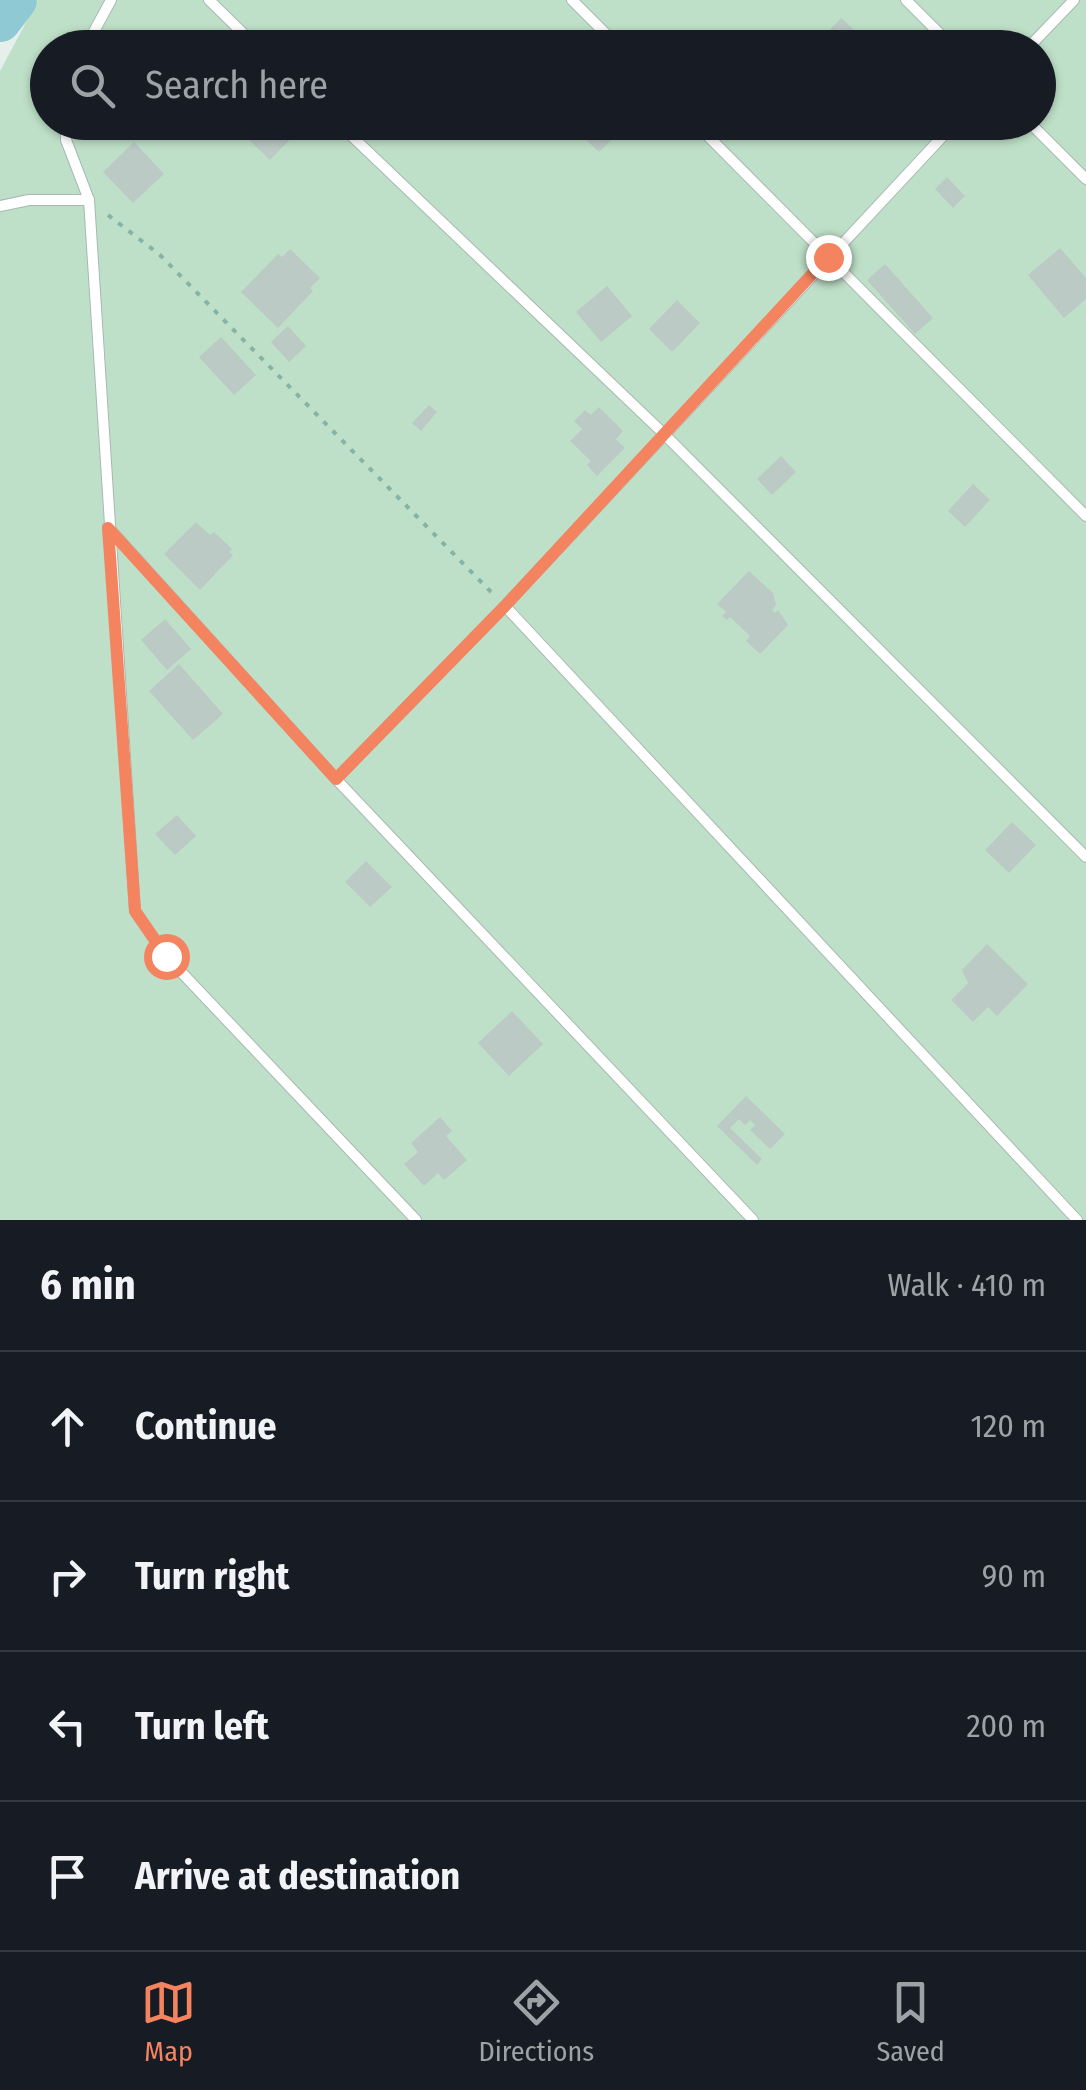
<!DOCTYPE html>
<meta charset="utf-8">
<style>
:root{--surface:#171b24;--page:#20242c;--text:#f1f3f6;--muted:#9ea1a6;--line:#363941;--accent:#f4845f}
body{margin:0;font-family:"Fira Sans Condensed",sans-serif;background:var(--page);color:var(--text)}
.stop{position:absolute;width:30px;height:30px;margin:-22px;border:8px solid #f4845f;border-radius:50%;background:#fff}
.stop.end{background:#f4845f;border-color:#fff;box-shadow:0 2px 10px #0008}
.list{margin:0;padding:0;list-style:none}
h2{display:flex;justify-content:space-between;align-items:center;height:130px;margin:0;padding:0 40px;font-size:42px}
h2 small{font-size:32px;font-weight:400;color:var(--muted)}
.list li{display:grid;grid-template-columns:65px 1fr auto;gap:30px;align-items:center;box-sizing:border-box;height:150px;padding:0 40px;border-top:2px solid var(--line)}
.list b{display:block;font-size:38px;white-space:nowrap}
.list em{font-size:32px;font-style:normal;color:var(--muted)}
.icon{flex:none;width:55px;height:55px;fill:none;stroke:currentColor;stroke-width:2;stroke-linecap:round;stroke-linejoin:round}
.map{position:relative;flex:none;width:1086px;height:1220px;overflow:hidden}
.search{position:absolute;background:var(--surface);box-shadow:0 2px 8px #0004;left:30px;right:30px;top:30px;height:110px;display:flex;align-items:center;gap:25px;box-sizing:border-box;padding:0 35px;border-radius:55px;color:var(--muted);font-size:38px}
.sheet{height:730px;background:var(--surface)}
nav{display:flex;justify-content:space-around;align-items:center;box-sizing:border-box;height:140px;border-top:2px solid var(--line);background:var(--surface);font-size:28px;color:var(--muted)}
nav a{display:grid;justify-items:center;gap:5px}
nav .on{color:var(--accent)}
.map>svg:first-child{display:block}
.green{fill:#bfe0c8;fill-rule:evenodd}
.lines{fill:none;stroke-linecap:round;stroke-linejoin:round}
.river{stroke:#8ec9d4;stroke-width:42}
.building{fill:#bbcac4}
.service-casing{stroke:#a8b8b2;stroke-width:12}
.path{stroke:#86b3a5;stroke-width:4;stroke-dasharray:5 8;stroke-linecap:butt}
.service{stroke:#fff;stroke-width:10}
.route{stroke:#f4845f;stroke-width:12}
</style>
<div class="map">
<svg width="1086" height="1220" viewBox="0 0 1086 1220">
<rect width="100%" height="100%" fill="#e6efeb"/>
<path class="green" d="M38,0H1086V1220H0V71ZM48,48H1038V122H48Z"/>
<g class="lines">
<path class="river" d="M0,21L16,0"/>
</g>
<g class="building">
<path d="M841,18L864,39L856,48H826L819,41Z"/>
<path d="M247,122H300L304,125L270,160L246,137L254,129Z"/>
<path d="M590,122H604L616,135L599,152L579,133Z"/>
<path d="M134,142L164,174L133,203L103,172Z"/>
<path d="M947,177L965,196L953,208L935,189Z"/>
<path d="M1060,248L1086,278V299L1064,318L1028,275Z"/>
<path d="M290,249L320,278L310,288L313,291L278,328L241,292L278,254L282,257Z"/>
<path d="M885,264L933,318L915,334L867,280Z"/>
<path d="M607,286L632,316L601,342L576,312Z"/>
<path d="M677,300L700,323L672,352L649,329Z"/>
<path d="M288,326L306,346L289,362L271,342Z"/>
<path d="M221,337L256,375L234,395L199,357Z"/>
<path d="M429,405L437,412L421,431L412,423Z"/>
<path d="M599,407L623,431L616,439L625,448L597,476L587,465L591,461L570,441L582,429L574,421L585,410L591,415Z"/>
<path d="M781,456L796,472L772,495L757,479Z"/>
<path d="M973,484L990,500L965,527L948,511Z"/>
<path d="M196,522L210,535L214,532L232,549L229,552L233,555L200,590L164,554Z"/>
<path d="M749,571L773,593L776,605L772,610L775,613L778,610L788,625L760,654L746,641L750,636L730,617L727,620L722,616L726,612L717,604Z"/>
<path d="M165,619L191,649L167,670L141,640Z"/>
<path d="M179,664L223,714L193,740L149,691Z"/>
<path d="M177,815L196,836L175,855L155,834Z"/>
<path d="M1012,822L1036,845L1009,873L985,850Z"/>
<path d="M366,861L392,887L370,907L345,882Z"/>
<path d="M987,944L1028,984L997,1016L988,1007L973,1022L951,1000L968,983L962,970Z"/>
<path d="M512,1011L543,1044L509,1076L478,1043Z"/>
<path d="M746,1096L785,1134L770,1149L750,1130L755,1125L750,1120L745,1125L739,1119L730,1128L762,1159L757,1165L717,1126Z"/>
<path d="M440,1117L452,1131L446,1136L467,1160L444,1180L438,1173L424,1186L404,1164L418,1152L411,1143Z"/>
</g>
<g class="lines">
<g class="service-casing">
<g id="service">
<path d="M209,0L258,48"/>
<path d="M572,0L620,48"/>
<path d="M906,0L954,48"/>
<path d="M85,48L111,0"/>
<path d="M1028,48L1074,0"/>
<path d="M66,122V140L89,200L135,911L166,956L416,1220"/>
<path d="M337,122L663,433L1086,857"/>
<path d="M694,122L1086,516"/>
<path d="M1029,122L1086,179"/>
<path d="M0,206L29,200H89"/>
<path d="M108,527L336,779L753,1220"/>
<path d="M505,606L1077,1220"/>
<path d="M336,779L505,606L956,122"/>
</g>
</g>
<path class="path" d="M108,215L160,255L493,594"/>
<use href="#service" class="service"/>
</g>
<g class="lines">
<path class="route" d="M166,956L135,911L108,528L336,779L505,606L828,257"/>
</g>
</svg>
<div class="stop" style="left:166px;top:956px"></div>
<div class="stop end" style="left:828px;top:257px"></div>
<div class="search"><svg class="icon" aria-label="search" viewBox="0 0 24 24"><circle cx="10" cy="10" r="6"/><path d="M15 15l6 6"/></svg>Search here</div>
</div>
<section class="sheet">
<h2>6 min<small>Walk · 410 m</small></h2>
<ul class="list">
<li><svg class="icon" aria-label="ahead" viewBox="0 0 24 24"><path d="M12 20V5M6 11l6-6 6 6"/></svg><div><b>Continue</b></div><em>120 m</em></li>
<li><svg class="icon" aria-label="right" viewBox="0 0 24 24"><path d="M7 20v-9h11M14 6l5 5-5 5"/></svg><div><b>Turn right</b></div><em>90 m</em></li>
<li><svg class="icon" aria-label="left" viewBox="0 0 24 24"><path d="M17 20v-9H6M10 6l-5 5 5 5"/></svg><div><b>Turn left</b></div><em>200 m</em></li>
<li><svg class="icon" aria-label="arrive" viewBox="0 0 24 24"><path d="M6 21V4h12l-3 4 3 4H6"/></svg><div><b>Arrive at destination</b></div></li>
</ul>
</section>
<nav>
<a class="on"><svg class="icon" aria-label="map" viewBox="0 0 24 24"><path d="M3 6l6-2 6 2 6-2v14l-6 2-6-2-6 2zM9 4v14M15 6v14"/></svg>Map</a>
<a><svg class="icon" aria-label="directions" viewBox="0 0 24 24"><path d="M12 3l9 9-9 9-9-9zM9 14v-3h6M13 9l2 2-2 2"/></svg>Directions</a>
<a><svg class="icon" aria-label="saved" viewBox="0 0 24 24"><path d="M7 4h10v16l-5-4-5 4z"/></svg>Saved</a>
</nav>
